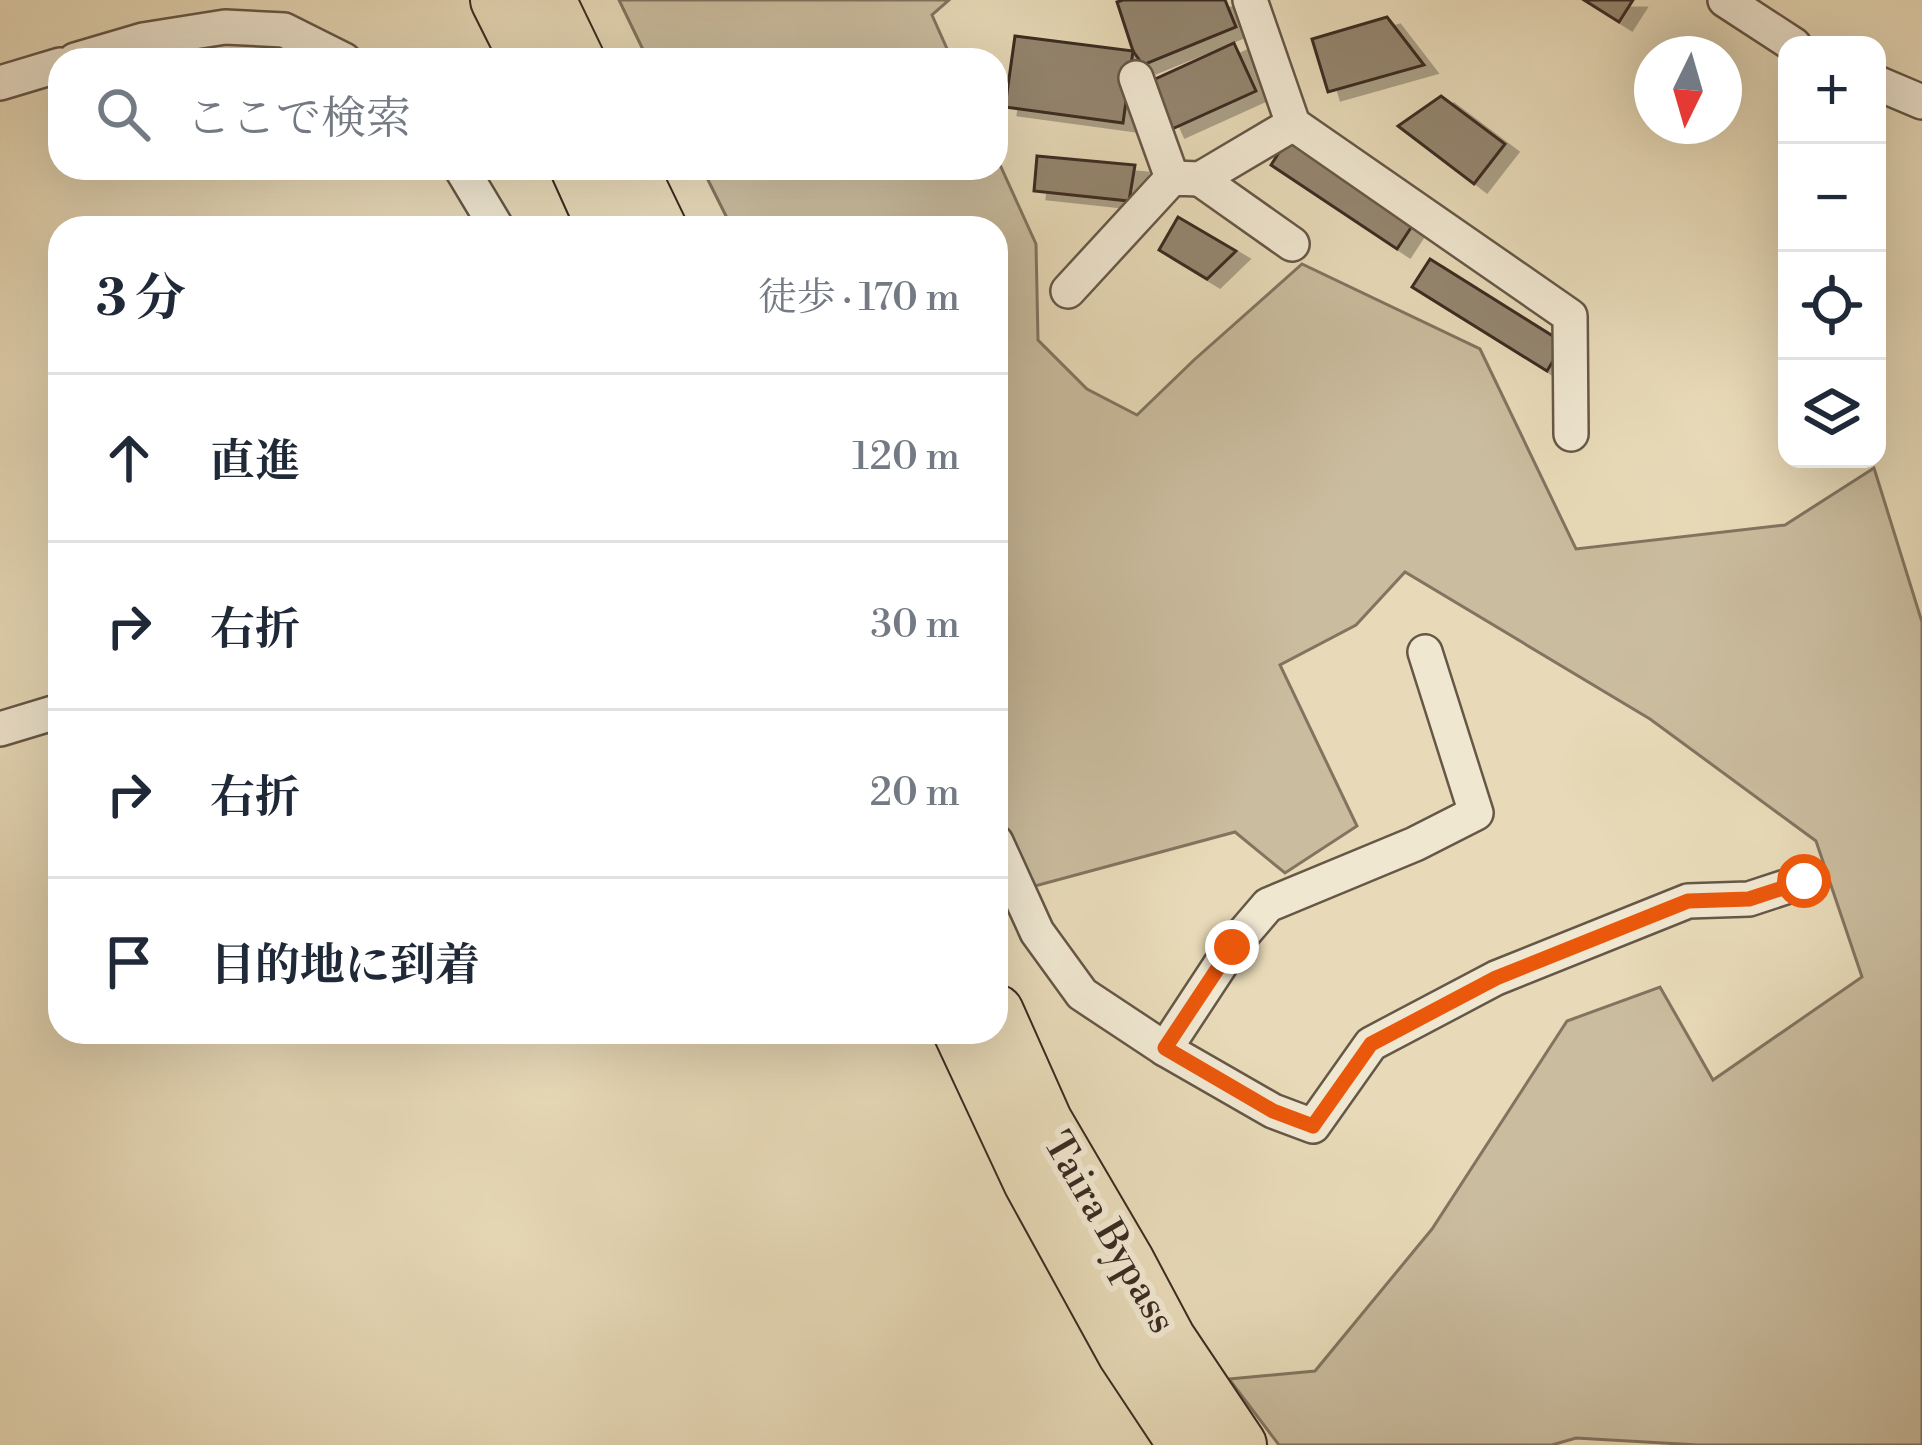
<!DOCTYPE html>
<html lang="ja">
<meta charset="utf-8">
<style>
:root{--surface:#fff;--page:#f6f6f7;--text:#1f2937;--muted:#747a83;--line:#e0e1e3}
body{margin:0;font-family:"Libre Bodoni","Noto Serif JP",serif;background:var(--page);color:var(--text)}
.controls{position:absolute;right:36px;top:36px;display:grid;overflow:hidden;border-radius:24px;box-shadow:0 12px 48px #0002}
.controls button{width:108px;height:108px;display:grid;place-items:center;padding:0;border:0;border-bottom:3px solid var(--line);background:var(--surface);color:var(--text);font:60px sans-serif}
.compass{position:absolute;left:1634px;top:36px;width:108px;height:108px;border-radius:50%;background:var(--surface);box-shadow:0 12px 48px #0002;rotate:185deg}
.stop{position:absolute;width:36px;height:36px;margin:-27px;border:9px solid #ea580c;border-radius:50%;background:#fff}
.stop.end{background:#ea580c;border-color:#fff;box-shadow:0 3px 12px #0008}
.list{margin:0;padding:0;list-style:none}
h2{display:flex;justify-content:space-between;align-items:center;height:156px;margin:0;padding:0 48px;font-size:51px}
h2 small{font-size:39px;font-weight:400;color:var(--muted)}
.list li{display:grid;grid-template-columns:78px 1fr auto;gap:36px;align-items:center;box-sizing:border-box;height:168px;padding:0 48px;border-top:3px solid var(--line)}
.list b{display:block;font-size:45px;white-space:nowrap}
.list em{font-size:39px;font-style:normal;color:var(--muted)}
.icon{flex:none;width:66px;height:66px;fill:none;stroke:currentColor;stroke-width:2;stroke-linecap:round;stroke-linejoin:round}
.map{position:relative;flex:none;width:1922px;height:1445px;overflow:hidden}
.search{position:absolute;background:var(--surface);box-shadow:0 12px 48px #0002;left:48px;top:48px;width:960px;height:132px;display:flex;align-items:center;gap:30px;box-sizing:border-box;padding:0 42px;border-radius:36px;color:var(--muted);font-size:45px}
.panel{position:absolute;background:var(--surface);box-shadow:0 12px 48px #0002;left:48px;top:216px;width:960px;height:828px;border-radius:36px}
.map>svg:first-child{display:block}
.green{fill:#cabc9e;stroke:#827460;stroke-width:3}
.building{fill:#948670;stroke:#3a2b21;stroke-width:3;filter:url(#shadow)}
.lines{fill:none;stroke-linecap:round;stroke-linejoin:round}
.minor-casing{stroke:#665747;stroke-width:38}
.trunk-casing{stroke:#3a2b21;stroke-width:58}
.minor{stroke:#f0e7d1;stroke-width:33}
.trunk{stroke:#e8dab8;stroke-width:54}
.route{stroke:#ea580c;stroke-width:15}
.labels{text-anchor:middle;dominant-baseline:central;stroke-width:12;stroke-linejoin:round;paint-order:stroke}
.street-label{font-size:39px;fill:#3a2b21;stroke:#f0e7d1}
</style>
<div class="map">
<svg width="1922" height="1445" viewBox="0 0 1922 1445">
<defs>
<filter id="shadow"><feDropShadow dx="13" dy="8" stdDeviation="0" flood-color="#0004"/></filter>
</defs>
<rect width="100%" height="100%" fill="#e8dab8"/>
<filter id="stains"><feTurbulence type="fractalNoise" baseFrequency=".00167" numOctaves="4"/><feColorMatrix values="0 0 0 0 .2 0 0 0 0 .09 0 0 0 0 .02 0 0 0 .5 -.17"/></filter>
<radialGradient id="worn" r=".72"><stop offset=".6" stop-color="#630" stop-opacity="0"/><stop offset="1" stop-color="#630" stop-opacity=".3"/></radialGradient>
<g class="green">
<path d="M619,0H949L932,15L952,60H648Z"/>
<path d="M996,156L1036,244L1038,340L1087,389L1137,415L1194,360L1302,264L1480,349L1576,549L1785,525L1874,468L1922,622V1445H1698L1576,1438L1552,1445H1279L1229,1379L1315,1371L1432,1229L1567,1021L1660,987L1713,1080L1862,977L1816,841L1650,719L1405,572L1356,625L1280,665L1357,826L1285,873L1235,832L1035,886L1000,819L996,817V228H732L702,168H996Z"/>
</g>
<g class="building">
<path d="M1123,0H1225L1236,27L1143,65L1133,51L1117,2Z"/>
<path d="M1584,0H1633L1619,22Z"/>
<path d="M1387,17L1424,65L1328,92L1312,39Z"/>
<path d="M1015,36L1133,51L1123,123L1005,107Z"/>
<path d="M1234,43L1256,91L1172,129L1151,81Z"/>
<path d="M1441,96L1505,144L1474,184L1398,126Z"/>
<path d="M1289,137L1416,220L1397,249L1271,165Z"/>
<path d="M1037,156L1135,165L1129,201L1034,191Z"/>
<path d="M1178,217L1236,251L1207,279L1159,250Z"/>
<path d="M1430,259L1564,343L1547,371L1412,287Z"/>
</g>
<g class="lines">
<g class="minor-casing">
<g id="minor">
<path d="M1250,0L1293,124L1570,316L1571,434"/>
<path d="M1725,0L1794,45"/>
<path d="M75,60L143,40L225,27L284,30L344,60"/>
<path d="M1136,78L1172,178"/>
<path d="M0,83L60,65"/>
<path d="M1877,83L1922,102"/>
<path d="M461,168L497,228"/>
<path d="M1200,179L1292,244"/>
<path d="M1068,291L1172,178L1200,179L1293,124"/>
<path d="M0,729L53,713L60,718"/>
<path d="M996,842L1037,932L1082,994L1165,1049L1273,1111L1313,1126L1371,1044L1496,978L1688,901L1749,899L1804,881"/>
<path d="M1165,1049L1232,947L1268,905L1415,844L1476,813L1425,652"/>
</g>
</g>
<g class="trunk-casing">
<g id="trunk">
<path d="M498,0L528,60"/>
<path d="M548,0L577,60"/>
<path d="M578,168L605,228"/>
<path d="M630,168L659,228"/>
<path d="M996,1012L1045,1122L1127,1262L1168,1339L1239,1445"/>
<path d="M961,1032L1031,1182L1125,1353L1186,1445"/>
</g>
</g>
<use href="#minor" class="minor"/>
<use href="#trunk" class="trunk"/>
</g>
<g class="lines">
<path class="route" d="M1232,947L1165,1048L1273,1111L1313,1126L1371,1044L1496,978L1688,901L1749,899L1804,881"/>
</g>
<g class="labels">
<g class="street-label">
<text transform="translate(1109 1233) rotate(60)">Taira Bypass</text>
</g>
</g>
<rect width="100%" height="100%" filter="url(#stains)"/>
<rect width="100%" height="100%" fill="url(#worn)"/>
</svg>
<div class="controls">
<button>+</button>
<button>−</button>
<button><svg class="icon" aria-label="locate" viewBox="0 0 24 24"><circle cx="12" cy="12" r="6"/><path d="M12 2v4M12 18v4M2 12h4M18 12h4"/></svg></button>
<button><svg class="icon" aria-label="layers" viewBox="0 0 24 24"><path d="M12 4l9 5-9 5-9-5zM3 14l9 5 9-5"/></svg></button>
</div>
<svg class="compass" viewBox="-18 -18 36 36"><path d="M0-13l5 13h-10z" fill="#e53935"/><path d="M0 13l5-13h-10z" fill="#747a83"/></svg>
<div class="stop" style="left:1804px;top:881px"></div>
<div class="stop end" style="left:1232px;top:947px"></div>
<div class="search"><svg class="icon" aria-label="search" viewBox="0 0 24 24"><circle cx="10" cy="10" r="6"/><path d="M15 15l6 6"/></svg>ここで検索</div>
<section class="panel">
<h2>3 分<small>徒歩 · 170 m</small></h2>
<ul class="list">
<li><svg class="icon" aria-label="ahead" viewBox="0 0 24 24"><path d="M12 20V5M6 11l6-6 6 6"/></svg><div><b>直進</b></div><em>120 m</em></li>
<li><svg class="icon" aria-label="right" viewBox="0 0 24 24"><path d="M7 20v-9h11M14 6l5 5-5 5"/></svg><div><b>右折</b></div><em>30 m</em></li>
<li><svg class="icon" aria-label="right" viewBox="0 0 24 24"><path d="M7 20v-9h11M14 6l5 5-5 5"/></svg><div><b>右折</b></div><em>20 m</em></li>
<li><svg class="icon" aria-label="arrive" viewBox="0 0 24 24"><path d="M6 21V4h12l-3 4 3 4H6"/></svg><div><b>目的地に到着</b></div></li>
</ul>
</section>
</div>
